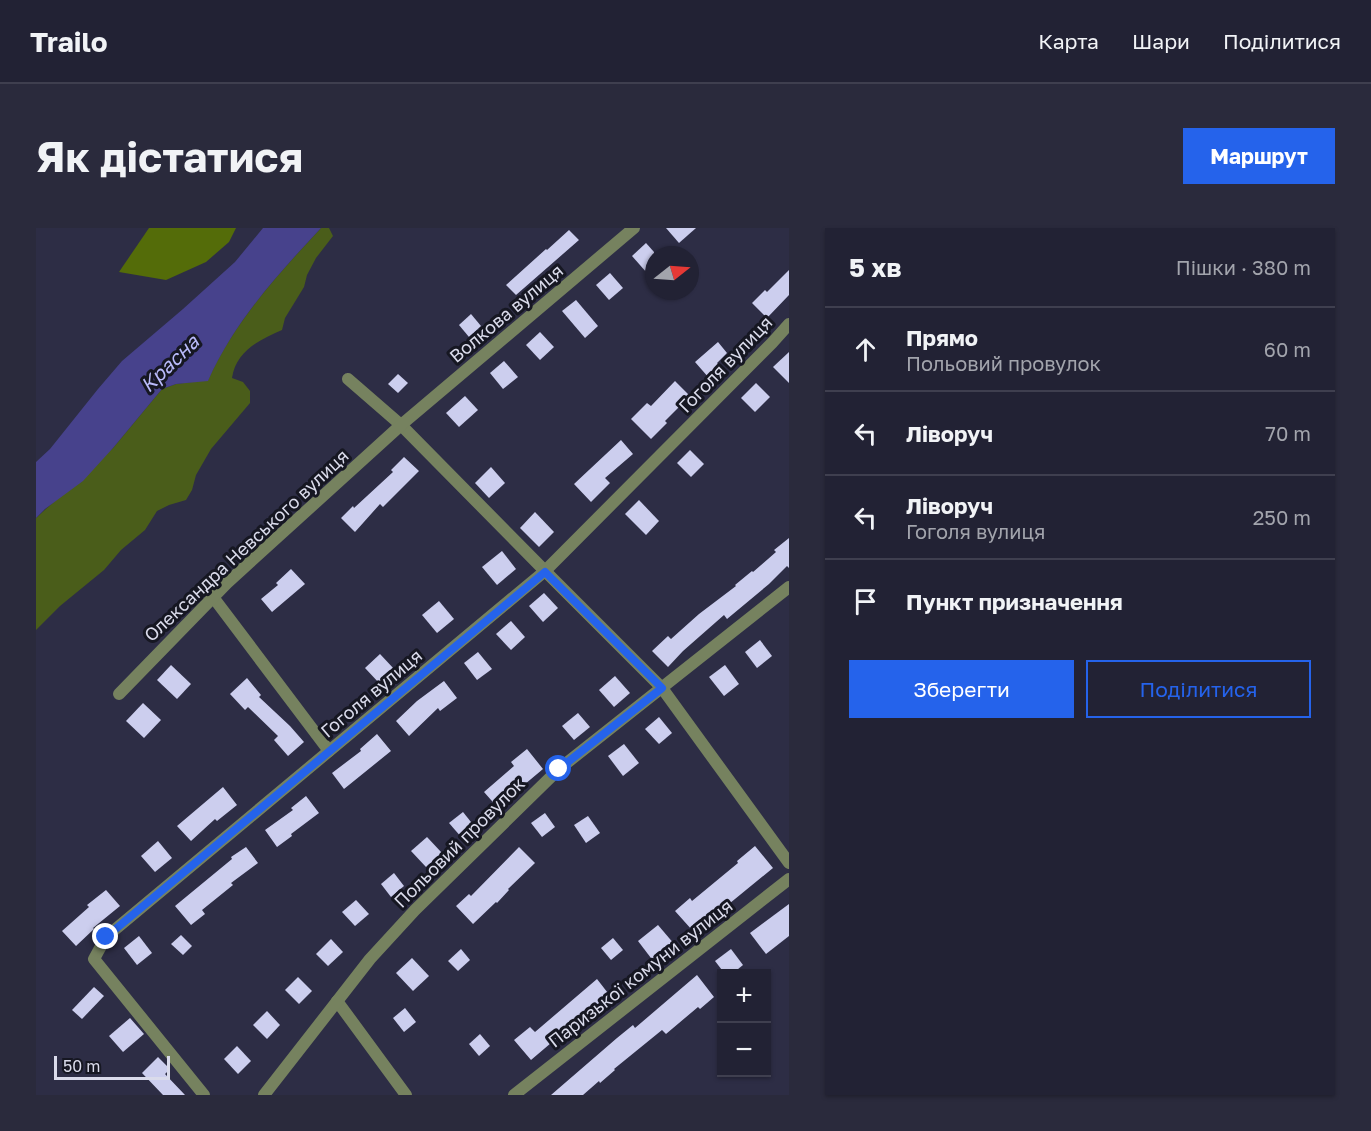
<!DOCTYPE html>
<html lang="uk">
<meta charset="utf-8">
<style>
:root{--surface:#222234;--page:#2a2a3c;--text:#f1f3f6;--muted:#a2a4ac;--line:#3f3f4f;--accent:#2563eb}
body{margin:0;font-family:"Golos Text",sans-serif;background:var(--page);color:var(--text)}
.controls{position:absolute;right:18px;bottom:18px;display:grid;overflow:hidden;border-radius:0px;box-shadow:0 2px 4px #0004}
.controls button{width:54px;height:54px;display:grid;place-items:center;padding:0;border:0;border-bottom:2px solid var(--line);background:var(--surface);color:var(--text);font:30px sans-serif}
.compass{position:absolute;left:609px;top:18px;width:54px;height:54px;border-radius:50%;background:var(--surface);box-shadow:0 2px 4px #0004;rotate:73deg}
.scale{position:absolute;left:18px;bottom:15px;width:116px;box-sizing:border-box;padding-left:6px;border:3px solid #dadbeb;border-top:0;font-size:16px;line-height:21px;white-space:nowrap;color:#dadbeb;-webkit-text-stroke:4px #161722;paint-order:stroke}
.stop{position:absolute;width:18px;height:18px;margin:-14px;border:4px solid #2563eb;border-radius:50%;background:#fff}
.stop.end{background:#2563eb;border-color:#fff;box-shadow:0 2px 6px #0008}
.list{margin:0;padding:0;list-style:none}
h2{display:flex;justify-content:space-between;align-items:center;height:78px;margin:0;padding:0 24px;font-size:26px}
h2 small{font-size:20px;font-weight:400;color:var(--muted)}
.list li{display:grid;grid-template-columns:39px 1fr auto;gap:18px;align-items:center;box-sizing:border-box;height:84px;padding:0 24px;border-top:2px solid var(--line)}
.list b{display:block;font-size:22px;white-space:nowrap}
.list p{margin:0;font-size:20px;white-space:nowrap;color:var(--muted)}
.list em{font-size:20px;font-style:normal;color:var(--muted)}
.actions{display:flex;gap:12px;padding:18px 24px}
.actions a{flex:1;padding:14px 0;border:2px solid var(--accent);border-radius:0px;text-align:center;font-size:21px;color:var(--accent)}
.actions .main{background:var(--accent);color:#fff}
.icon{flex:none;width:33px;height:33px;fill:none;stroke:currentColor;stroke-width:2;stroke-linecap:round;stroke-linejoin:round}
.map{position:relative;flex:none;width:753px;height:867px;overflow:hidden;border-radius:0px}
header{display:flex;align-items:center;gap:36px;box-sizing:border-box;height:84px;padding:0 30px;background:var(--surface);border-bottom:2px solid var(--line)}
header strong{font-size:28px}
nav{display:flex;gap:33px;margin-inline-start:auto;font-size:21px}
.intro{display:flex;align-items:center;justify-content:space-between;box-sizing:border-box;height:144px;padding:0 36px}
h1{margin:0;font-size:42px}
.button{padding:15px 27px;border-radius:0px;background:var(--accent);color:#fff;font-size:21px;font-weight:700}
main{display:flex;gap:36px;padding:0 36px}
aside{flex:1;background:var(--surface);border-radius:0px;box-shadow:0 2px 4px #0004}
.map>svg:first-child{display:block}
.green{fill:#4a5d1a}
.forest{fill:#546c09}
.water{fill:#47428c}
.building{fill:#ccceee}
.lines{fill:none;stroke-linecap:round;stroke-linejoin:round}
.street{stroke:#76825f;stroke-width:12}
.route{stroke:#2563eb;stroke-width:8}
.labels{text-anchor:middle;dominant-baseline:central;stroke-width:6;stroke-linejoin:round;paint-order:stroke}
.street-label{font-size:18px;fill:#dadbeb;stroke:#161722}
.water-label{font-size:20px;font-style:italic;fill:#b9bafa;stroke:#161722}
</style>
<header>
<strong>Trailo</strong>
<nav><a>Карта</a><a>Шари</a><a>Поділитися</a></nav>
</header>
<div class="intro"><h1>Як дістатися</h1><a class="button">Маршрут</a></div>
<main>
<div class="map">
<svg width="753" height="867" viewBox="0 0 753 867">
<rect width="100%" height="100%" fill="#2d2d45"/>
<path class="green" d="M285,0H293L297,8L280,30L271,47L268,59L249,90L246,102C223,112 200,123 196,150L207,154L214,163V175L175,221L160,247L156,262L150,272L133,277L121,283L109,302L85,322L68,342L24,378L0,402V290L77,220L126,161L140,156L172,152C198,94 242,46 285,0Z"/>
<path class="forest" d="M113,0H200L193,14L170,34L130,52L83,44Z"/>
<path class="water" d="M227,0H285C242,46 198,94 172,153L140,156L126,161L77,220L47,253L9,281L0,290V234L14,221L62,161L86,133L147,81L199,34Z"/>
<g class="building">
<path d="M630,0H660L643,15Z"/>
<path d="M533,2L543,12L480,67L470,57L510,21L511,22Z"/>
<path d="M610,15L618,24V39L611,45L596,28Z"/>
<path d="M753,42V67L731,90L716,75L729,62L731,64Z"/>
<path d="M574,45L587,60L573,72L560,57Z"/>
<path d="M540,72L562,98L549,110L526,83Z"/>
<path d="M435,86L445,98L433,109L423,97Z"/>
<path d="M504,104L518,119L504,132L490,117Z"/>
<path d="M682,114L691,125L681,135L685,139L673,150L659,134Z"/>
<path d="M753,124V155L737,139Z"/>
<path d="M468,133L482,149L467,161L454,145Z"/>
<path d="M362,146L372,155L362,165L352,156Z"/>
<path d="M639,153L654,168L629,193L631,195L615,211L595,191L611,175L615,178Z"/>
<path d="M720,155L734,169L719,184L705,170Z"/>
<path d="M429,168L442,182L423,199L410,185Z"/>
<path d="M585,212L597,226L569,250L574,255L555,274L538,256Z"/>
<path d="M654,222L668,236L655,249L641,235Z"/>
<path d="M368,229L383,243L347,279L344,276L319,304L305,290L317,278L318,280L357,244L355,242Z"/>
<path d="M455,239L469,255L453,270L439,255Z"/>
<path d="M603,272L623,293L610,307L589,286Z"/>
<path d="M499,284L518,304L503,319L484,300Z"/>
<path d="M753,310V340L751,338L733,356L691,391L688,387L647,423L632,439L616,423L632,408L635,411L663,386L700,358L699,357L716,343L717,344L740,324L738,322Z"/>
<path d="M466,323L480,341L461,357L446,339Z"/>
<path d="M255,341L269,356L236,384L225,371L242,357L240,355Z"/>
<path d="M508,365L522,380L507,394L493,378Z"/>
<path d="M403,373L418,391L401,405L386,387Z"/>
<path d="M475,393L489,409L475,422L460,406Z"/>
<path d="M724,412L736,428L721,440L709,424Z"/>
<path d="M442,424L456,441L441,452L428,435Z"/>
<path d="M344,426L359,442L344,456L329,440Z"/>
<path d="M135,437L155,456L141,471L121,452Z"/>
<path d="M689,437L703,456L688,468L673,449Z"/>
<path d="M579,448L594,465L578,479L563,462Z"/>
<path d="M211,450L225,467L223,469L254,498L268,514L252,528L238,512L242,508L212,479L209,482L194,466Z"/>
<path d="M408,453L421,470L404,483L402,480L373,508L360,493L381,473Z"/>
<path d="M107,475L125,492L108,510L90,493Z"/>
<path d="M542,485L554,499L538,512L526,498Z"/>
<path d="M623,489L636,505L623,516L609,501Z"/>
<path d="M341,506L355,523L308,561L296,545L325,523L324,521Z"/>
<path d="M588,516L603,535L587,548L572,528Z"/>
<path d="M491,521L507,541L476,567L478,569L463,581L448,564L478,538L475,534Z"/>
<path d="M187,559L201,577L181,593L179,591L155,613L141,598Z"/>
<path d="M270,568L283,585L255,606L256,608L241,619L229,602L257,582L255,580Z"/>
<path d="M427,584L439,599L426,610L413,595Z"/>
<path d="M509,585L519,599L506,609L495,595Z"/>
<path d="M552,588L564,605L550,615L538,597Z"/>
<path d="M391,609L406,625L390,639L375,623Z"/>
<path d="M122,613L136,630L119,644L105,628Z"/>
<path d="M719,618L737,640L688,680L685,677L656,702L639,683L654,670L656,673L702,635L701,633Z"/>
<path d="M210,619L222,635L195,655L197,657L166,682L169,686L155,697L139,678L196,631L195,629Z"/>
<path d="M483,619L499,635L472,661L473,662L461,675L460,674L437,696L420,678L433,666L435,668Z"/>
<path d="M358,645L368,658L355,669L345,656Z"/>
<path d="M70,662L84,678L57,700L58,701L40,718L26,703L53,679L51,677Z"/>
<path d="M320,672L333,686L319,698L306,684Z"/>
<path d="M753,676V708L730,726L714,705Z"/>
<path d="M622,697L639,717L618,734L602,713Z"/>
<path d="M145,707L156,718L147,727L135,716Z"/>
<path d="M103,708L116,725L101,737L88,720Z"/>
<path d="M577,710L587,722L575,732L565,720Z"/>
<path d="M295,711L307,724L292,738L280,726Z"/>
<path d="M425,721L434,732L422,743L412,733Z"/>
<path d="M695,721L707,737L696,746H689L679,733Z"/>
<path d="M376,730L393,748L377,763L360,745Z"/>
<path d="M661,747L678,769L664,781L662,779L630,806L626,802L578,841L579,842L564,855L563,853L547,867H515L581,810L597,797L599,800Z"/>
<path d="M262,749L276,763L263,776L249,762Z"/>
<path d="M561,751L575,769L557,784L555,781L495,832L478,812L494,799L499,804Z"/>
<path d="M58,759L68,768L46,791L36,782Z"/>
<path d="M369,780L380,794L368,804L357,790Z"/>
<path d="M231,783L244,797L231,811L217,797Z"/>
<path d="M94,790L108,806L87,824L73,808Z"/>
<path d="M444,806L454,818L443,828L433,816Z"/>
<path d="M201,818L215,833L202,846L188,831Z"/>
<path d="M122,829L134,841L129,846L149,867H127L106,845Z"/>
</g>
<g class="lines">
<g class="street">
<path d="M312,151L365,197L509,343L626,460L753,635"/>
<path d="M177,369L293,523"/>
<path d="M83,466L191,355L365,197L598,0"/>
<path d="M301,773L370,867"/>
<path d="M168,867L58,731L70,709L509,343L736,115L753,96"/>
<path d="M228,867L334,731L379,682L523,541L753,359"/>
<path d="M478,867L753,651"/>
</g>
</g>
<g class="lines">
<path class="route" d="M70,709L509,344L626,460L523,541"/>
</g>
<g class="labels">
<g class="street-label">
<text transform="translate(470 85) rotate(-40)">Волкова вулиця</text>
<text transform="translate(689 136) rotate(-46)">Гоголя вулиця</text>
<text transform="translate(210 317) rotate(-43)">Олександра Невського вулиця</text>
<text transform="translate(335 465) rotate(-40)">Гоголя вулиця</text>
<text transform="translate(423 614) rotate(-45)">Польовий провулок</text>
<text transform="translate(604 745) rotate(-38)">Паризької комуни вулиця</text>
</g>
<g class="water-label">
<text transform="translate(133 135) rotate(-44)">Красна</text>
</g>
</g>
</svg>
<div class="controls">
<button>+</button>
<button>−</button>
</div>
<svg class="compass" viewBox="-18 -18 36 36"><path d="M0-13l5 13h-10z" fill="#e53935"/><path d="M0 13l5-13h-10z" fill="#a2a4ac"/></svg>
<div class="scale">50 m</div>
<div class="stop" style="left:523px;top:541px"></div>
<div class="stop end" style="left:70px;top:709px"></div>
</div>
<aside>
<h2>5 хв<small>Пішки · 380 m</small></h2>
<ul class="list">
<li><svg class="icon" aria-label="ahead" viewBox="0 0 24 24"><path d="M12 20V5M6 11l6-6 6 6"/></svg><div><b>Прямо</b><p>Польовий провулок</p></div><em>60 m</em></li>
<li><svg class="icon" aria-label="left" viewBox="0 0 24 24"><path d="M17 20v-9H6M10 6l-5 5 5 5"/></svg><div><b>Ліворуч</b></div><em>70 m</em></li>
<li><svg class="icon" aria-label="left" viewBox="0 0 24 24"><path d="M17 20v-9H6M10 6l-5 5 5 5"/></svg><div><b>Ліворуч</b><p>Гоголя вулиця</p></div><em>250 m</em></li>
<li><svg class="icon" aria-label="arrive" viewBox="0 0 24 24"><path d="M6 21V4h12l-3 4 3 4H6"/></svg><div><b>Пункт призначення</b></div></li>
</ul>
<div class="actions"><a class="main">Зберегти</a><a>Поділитися</a></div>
</aside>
</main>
